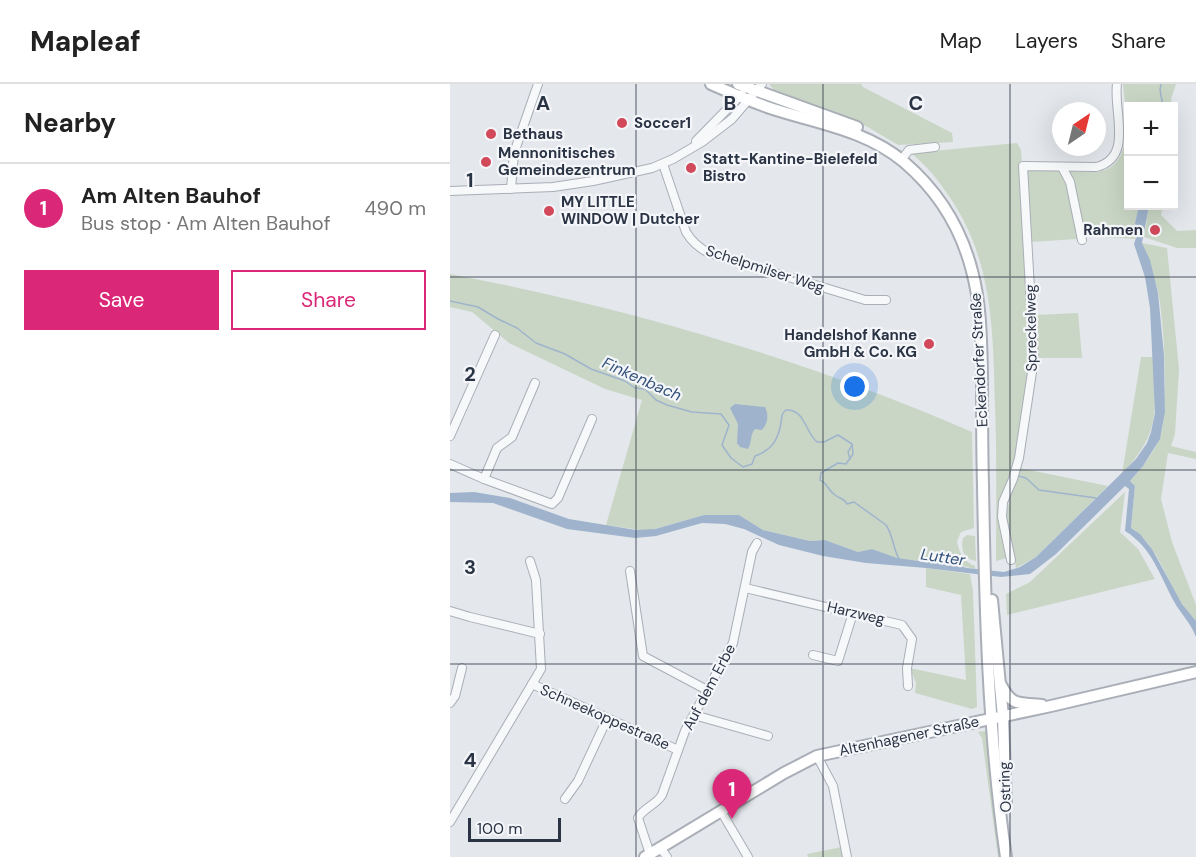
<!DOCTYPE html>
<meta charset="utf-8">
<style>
:root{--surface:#fff;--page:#f6f6f6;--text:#222;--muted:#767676;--line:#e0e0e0;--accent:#db2777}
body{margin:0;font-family:"DM Sans",sans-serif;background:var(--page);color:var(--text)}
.controls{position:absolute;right:18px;top:18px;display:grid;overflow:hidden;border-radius:0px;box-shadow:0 6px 24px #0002}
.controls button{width:54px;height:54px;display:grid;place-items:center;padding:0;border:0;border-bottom:2px solid var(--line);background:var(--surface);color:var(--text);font:30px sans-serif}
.compass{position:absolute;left:602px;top:18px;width:54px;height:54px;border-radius:50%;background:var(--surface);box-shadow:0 6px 24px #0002;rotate:35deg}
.scale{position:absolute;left:18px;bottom:15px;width:93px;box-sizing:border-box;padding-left:6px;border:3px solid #2b3445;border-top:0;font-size:16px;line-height:21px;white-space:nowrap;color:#2b3445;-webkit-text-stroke:4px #f4f6f9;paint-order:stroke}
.you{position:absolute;left:405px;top:303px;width:21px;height:21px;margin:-15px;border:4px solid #fff;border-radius:50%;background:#1a73e8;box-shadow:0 0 0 9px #1a73e833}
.badge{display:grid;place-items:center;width:39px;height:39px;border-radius:50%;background:var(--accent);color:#fff;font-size:20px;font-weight:700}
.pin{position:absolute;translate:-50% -50px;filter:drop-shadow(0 2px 3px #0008)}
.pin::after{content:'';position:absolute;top:32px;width:21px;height:18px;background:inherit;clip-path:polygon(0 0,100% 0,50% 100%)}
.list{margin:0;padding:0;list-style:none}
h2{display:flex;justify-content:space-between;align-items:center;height:78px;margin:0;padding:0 24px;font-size:26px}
h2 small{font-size:20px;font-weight:400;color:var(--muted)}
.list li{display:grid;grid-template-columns:39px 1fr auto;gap:18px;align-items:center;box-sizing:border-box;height:90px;padding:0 24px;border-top:2px solid var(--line)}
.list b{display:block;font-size:22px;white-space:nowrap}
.list p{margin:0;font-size:20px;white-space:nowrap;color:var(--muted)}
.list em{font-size:20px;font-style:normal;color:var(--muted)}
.actions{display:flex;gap:12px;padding:18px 24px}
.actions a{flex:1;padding:14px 0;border:2px solid var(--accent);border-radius:0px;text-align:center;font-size:21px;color:var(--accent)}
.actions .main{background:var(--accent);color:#fff}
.map{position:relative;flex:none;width:746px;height:773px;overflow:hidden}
header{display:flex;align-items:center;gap:36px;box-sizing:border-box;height:84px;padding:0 30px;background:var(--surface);border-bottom:2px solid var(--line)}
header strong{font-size:28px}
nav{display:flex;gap:33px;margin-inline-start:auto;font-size:21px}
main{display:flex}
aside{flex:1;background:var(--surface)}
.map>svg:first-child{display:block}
.green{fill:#c9d6c5}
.water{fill:#9fb4cc}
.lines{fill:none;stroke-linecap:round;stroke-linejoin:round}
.stream{stroke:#9fb4cc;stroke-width:1.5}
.street-casing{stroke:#a9aeb7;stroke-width:10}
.secondary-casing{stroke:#a9aeb7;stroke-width:14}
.street{stroke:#f7f8fa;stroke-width:8}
.secondary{stroke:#fff;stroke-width:10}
.grid{fill:none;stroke:#2b3445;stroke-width:1.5;stroke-opacity:0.55}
.poi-dot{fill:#d1495b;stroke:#f4f6f9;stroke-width:2}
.labels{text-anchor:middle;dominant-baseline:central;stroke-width:4.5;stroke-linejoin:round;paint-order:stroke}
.poi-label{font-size:15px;font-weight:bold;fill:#2b3445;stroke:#f4f6f9;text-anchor:start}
.street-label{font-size:15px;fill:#2b3445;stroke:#f4f6f9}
.water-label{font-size:16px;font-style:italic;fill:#34527a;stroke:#f4f6f9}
.grid-label{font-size:20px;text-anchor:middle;font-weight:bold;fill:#2b3445;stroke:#f4f6f9;stroke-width:4.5;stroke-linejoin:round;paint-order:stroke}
</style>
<header>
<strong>Mapleaf</strong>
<nav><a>Map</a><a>Layers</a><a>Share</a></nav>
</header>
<main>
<aside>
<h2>Nearby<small></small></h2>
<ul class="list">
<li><span class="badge">1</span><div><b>Am Alten Bauhof</b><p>Bus stop · Am Alten Bauhof</p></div><em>490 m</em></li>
</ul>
<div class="actions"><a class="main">Save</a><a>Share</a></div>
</aside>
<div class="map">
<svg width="746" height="773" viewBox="0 0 746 773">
<rect width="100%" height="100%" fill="#e4e7ec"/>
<g class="green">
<path d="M319,0H411L413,3L502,49L503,58L448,61L416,42L326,8Z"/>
<path d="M673,0H726L721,15L722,22H678V122H689L685,139L687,151L686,155L634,152L618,87C629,87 644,90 655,86C685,75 675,24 673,0Z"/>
<path d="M567,59L571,66L583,271L568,366L560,393L550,419L557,474L546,477C546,425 547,373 545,321C543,247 543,174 498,111C488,96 476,81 462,70V69Z"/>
<path d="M575,87H612L617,94L627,155L579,158Z"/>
<path d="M699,122H713L711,131L727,147L746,146V164H727L694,153Z"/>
<path d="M692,159L717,164L729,285L725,350L721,362L746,368V375L718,369L711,415L722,458L746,521V537C741,531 735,525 731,518C716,494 706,459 681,444L685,402L680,397C691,385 702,371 709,356C720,334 714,233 708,208C704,191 696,175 692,159Z"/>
<path d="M0,190C178,224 355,275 522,348L524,444L511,448L507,457C509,469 514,478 525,482V485L492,477L476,478L446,474L422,465L408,468L375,456L360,457L313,446L289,431H254L197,447L156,441L192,316L155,305L59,259L22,228L0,223Z"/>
<path d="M628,229L632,274H585L584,231Z"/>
<path d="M691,273H704C705,328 712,347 672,390Z"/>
<path d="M569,384L658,402L586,473L566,484L555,433Z"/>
<path d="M675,408L670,448L688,465L705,495L557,531L556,510L580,498Z"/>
<path d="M517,451L525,452L526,477C514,475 510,465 513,454Z"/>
<path d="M476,484L520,490L523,507L527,623L522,625L465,609L466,599L460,584L516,596L511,511L476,503Z"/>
<path d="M535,647L538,650L554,773H548L532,654L528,648Z"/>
<path d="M392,763L394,773H358L357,770Z"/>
</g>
<g class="water">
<path d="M689,122H699L692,159L700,176L708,209L714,271L715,328L710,355L693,382L680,397L685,402L681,444L690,450L702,465L732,520L746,537V553C741,540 733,532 726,521C710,493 703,464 675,447L679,405L675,402L606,470L580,490L551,493L476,484L416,479L373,472L329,461L294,445L275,440L252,439L206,452L185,454L117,445L43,419L0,418V409L24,408L60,414L119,435L186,446L205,445L254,431H289L313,446L360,457L375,456L408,468L422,465L447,474L476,478L491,477L517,484L554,488L570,483L586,473L686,375L697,359L701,348L705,329L700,224L695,193L684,160L687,151L685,139Z"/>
<path d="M285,320L315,323C319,331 318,339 312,346L305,345C300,350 302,359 298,365L290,363L287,359L288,340L280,324Z"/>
</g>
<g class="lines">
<g class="stream">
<path d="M711,0L710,6L713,22"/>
<path d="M0,217L28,223L48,235L67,244L86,259L115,270L141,285L175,297L185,304L195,305L206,316L217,321L242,328L271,330L279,341L272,361L281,374L293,383L302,380L305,372C322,366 328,356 331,339C332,333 331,330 336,326C355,325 355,348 367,358H374L388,351L402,360L403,370L396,380L388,379L371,389L370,396C377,399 378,406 385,411C390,415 394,414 397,420L404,418L436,441C443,451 443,464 449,475"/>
<path d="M400,375L398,368L402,361"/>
<path d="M568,392L576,394L589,406L646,414"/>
</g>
<g class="street-casing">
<g id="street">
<path d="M246,57L292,10"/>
<path d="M455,71L459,66L485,63"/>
<path d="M213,80L236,148C242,158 249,164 259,169L415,216H436"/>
<path d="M612,83L620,98L632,156"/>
<path d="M61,105L64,69L88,0"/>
<path d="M0,107L103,103L143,97L202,84L223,75L252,58L282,35L312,0"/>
<path d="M0,352L45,251"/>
<path d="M0,380L34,395L102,420L108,414L142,335"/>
<path d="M34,395L47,364L62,353L85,299"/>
<path d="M561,476L552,433L553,418L563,395L569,374L584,275L573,82L646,83C684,74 663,27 667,0"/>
<path d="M180,487L193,572L257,606"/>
<path d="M295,504L452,541L462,555L457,584L458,602"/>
<path d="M0,527L20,533L90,550"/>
<path d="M363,571L388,577L403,529"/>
<path d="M82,600L228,666"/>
<path d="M0,619L5,612L12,584"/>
<path d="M244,631L318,652"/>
<path d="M367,672L383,702L397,773"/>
<path d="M115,715L128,697L157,635"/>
<path d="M271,727L298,773"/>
<path d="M0,738L91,585L86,496L80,477"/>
<path d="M210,763L217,773"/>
<path d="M200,770L188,734C193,724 206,721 212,711L235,647L283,559L302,468L307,459"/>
</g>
</g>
<g class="secondary-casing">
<g id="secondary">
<path d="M261,0C279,8 298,16 317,23C364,39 415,45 454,78C488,107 511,144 522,187C531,220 531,255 532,289C532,326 532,364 533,401C535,525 538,650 556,773"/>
<path d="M288,0L407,43"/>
<path d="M542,516L553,633L556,722"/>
<path d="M551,601C563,624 570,618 592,621"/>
<path d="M195,773L334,689L367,672L601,622L746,588"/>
</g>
</g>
<use href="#street" class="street"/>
<use href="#secondary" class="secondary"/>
</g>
<path class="grid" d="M186,0V773M373,0V773M560,0V773M0,193H746M0,386H746M0,580H746"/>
<g class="poi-dot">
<circle cx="172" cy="39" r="6"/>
<circle cx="41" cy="50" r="6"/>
<circle cx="36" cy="78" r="6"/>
<circle cx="241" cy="84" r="6"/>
<circle cx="99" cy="127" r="6"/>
<circle cx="705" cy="146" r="6"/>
<circle cx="479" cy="260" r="6"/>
</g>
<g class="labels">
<g class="poi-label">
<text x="184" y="39">Soccer1</text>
<text x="53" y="50">Bethaus</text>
<text x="48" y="69">Mennonitisches<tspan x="48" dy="17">Gemeindezentrum</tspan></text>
<text x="253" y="75">Statt-Kantine-Bielefeld<tspan x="253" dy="17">Bistro</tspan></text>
<text x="111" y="118">MY LITTLE<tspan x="111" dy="17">WINDOW | Dutcher</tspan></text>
<text x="693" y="146" text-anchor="end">Rahmen</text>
<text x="467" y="251" text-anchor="end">Handelshof Kanne<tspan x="467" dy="17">GmbH &amp; Co. KG</tspan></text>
</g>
<g class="street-label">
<text transform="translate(315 185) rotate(18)">Schelpmilser Weg</text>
<text transform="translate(581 244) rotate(-91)">Spreckelweg</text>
<text transform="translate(529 276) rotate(-93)">Eckendorfer Straße</text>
<text transform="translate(406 529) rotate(13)">Harzweg</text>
<text transform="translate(259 603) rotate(-62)">Auf dem Erbe</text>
<text transform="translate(155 633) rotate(24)">Schneekoppestraße</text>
<text transform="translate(459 652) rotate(-12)">Altenhagener Straße</text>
<text transform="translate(555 703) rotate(-92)">Ostring</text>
</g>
<g class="water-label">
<text transform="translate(192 295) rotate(24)">Finkenbach</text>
<text transform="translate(493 473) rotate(8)">Lutter</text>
</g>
</g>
<g class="grid-label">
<text x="93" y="26">A</text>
<text x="280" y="26">B</text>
<text x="466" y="26">C</text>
<text x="20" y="103">1</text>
<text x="20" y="297">2</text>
<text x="20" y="490">3</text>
<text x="20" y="683">4</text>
</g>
</svg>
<div class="controls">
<button>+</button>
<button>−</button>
</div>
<svg class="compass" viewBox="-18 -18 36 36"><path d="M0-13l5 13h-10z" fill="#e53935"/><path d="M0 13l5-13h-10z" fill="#767676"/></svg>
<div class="scale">100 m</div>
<div class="you"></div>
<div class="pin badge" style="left:282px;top:735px">1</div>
</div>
</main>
